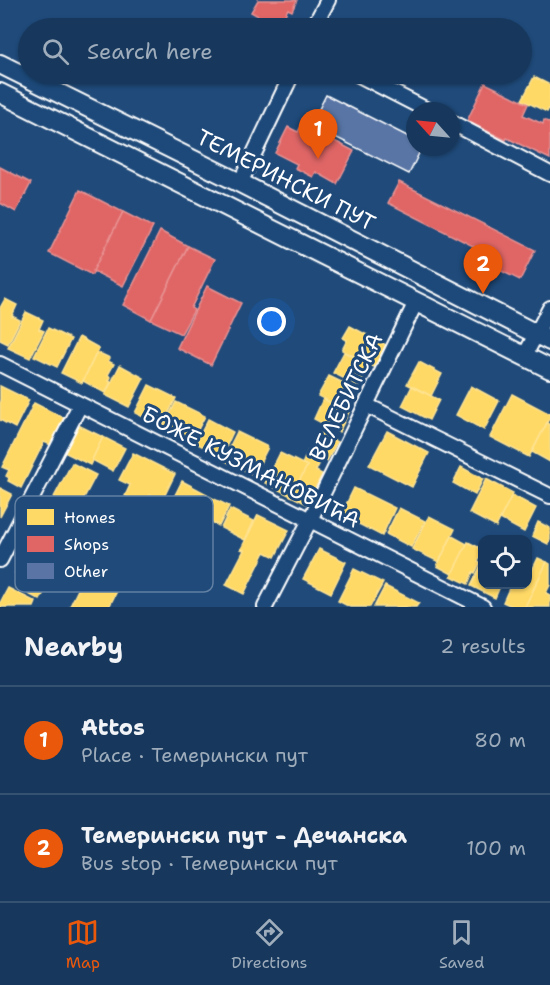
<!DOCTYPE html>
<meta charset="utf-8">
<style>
:root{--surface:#17385c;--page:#203f62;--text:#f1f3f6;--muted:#9eacbb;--line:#365272;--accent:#ea580c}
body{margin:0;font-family:"Shantell Sans",sans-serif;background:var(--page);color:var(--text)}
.controls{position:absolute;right:18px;bottom:18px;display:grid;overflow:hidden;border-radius:12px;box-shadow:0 2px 4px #0004}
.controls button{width:54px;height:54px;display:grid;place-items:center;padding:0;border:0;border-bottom:2px solid var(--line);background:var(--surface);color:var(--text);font:30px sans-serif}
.compass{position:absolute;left:406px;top:102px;width:54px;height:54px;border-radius:50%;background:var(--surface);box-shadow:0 2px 4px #0004;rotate:297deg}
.you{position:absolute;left:272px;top:322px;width:21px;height:21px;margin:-15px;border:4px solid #fff;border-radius:50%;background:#1a73e8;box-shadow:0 0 0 9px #1a73e833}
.badge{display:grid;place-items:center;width:39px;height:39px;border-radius:50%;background:var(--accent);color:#fff;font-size:20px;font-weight:700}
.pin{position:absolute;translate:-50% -50px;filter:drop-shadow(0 2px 3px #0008)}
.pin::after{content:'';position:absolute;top:32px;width:21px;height:18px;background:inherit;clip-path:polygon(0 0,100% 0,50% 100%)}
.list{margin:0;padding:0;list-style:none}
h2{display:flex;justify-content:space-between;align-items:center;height:78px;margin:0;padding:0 24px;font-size:26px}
h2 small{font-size:20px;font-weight:400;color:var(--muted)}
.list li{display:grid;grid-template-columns:39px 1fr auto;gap:18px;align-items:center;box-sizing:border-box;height:108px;padding:0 24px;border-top:2px solid var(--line)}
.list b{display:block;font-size:22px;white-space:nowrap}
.list p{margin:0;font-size:20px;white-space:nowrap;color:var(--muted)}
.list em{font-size:20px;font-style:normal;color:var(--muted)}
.icon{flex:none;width:33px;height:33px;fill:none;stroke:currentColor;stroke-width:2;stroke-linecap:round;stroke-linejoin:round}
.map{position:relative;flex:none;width:550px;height:607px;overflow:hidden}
.search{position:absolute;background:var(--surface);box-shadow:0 2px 4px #0004;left:18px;right:18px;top:18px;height:66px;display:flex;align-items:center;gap:15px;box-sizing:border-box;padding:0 21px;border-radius:33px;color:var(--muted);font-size:22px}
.sheet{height:294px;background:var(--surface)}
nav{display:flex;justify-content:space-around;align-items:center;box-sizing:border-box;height:84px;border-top:2px solid var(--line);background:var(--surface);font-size:16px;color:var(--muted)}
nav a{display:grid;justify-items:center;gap:3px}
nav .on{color:var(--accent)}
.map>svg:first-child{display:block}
.homes{fill:#ffd966;stroke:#ffe494;stroke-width:1.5}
.shops{fill:#e06666;stroke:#e99494;stroke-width:1.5}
.building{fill:#5974a5;stroke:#fff;stroke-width:1.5}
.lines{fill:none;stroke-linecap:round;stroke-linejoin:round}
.street-casing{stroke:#fff;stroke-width:18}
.secondary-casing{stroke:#fff;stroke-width:22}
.street{stroke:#1f4a7a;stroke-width:14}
.secondary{stroke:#1f4a7a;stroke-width:18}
.labels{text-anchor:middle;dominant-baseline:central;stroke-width:6;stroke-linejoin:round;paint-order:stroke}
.street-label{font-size:22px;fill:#fff;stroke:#1f4a7a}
.key{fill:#1f4a7a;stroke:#6280a2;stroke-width:1.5}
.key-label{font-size:16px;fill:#fff}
</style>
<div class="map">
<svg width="550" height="607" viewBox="0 0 550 607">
<rect width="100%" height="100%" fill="#1f4a7a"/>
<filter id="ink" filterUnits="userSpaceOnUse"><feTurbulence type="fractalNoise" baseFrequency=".0167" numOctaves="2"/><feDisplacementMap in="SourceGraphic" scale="12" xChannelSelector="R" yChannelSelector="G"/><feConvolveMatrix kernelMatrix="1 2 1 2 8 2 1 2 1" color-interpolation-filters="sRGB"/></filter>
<g filter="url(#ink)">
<g class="homes">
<path d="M534,77L550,85V106L547,112L522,100Z"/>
<path d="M5,299L17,305L12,316L20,320L8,344L0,340V308Z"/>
<path d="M26,312L43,320L39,329L44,331L30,358L8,348Z"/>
<path d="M350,326L386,345L374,367L342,350L347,340L343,338Z"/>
<path d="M48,328L71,339L57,367L34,356Z"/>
<path d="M79,337L99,348L82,383L61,373Z"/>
<path d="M97,352L110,358L108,361L114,364L108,375L111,377L109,381L111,382L105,393L83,381Z"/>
<path d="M344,352L370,365L359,386L333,373Z"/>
<path d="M419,362L442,374L431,396L407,384Z"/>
<path d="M120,365L144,378L129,407L105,395Z"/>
<path d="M329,376L356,389L345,410L318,396Z"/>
<path d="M149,385L176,398L162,426L135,413Z"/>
<path d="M0,386L29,400L15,428L0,420Z"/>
<path d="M412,386L439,400L429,420L402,406Z"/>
<path d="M471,386L499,401L484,430L456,415Z"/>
<path d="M512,394L550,414V417L529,457L490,437Z"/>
<path d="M323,399L349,412L339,432L314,419Z"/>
<path d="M176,402L205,416L192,441L163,427Z"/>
<path d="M34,403L64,418L51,445L44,442L21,488L8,481L9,478L6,476L9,470L2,467Z"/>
<path d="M208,419L233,432L226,447H224L223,449L220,448L217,454L196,443Z"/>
<path d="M547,423L550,425V462L532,452Z"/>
<path d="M76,424L103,437L90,465L62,451Z"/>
<path d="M387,431L429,453L412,487L369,465Z"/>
<path d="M237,432L268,447L254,475L223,460Z"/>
<path d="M320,433L337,442L327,461L310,452Z"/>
<path d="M103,437L125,448L113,471L92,460Z"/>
<path d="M308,451L322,458L316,471L322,474L307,504L291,496L307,466L302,464Z"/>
<path d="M133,453L175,474L162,501L150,495L145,506L125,496L130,485L119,480Z"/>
<path d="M280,453L307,466L291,496L265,483Z"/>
<path d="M72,463L96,475L76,513L52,501Z"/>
<path d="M461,467L483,479L475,495L453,483Z"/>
<path d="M486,479L513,493L496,527L469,513Z"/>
<path d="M182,481L207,494L195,517L170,505Z"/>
<path d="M0,488L12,494L0,517Z"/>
<path d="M354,488L395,508L382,536L341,515Z"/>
<path d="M206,495L229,506L219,526L197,515Z"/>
<path d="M512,495L536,508L524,532L500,519Z"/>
<path d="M399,508L425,521L411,547L386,534Z"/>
<path d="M230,509L254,521L245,540L221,528Z"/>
<path d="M258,515L289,530L275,557L265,552L244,594L226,585L244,550L241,549Z"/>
<path d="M429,516L455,529L439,562L412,549Z"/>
<path d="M538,522L550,528V540L548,544L532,536Z"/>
<path d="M452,536L467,544L452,574L437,566Z"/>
<path d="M468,542L482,549V553L478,562L480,563L475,573L473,572L468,584L451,576Z"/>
<path d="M28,546L60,562L53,575L50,573L44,585L47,587L40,600L15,587L20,575L15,573Z"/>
<path d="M319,549L346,562L331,593L303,579Z"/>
<path d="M538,558L547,562L525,607H514L503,602L511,584L517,587L518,584H528V579Z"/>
<path d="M547,562L550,564V585L546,593L550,595V607H525Z"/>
<path d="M482,563V584H501L495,598L471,586Z"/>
<path d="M88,569L120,585L109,607H72L70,606Z"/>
<path d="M354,569L383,583L370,607H350L338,601Z"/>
<path d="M385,586L419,603L416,607H374Z"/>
<path d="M8,588L36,602L34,607H0V603Z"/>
</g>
<g class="shops">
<path d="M258,0H297L292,11L288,9L278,28H262L255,25L260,17L251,12Z"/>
<path d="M485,83L528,104L523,115L543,124L544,120L550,123V159L507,138L506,140L467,121Z"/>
<path d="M302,124L354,151L337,184L316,172L313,177L295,168L297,164L275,153L288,127L298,132Z"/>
<path d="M0,167L31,183L16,212L0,203Z"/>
<path d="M399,182L535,250L520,280L485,263L489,254L388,203Z"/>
<path d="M80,190L123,212L92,275L49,253Z"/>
<path d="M123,212L153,227L123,286L93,271Z"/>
<path d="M160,231L188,246L151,320L123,305Z"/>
<path d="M188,246L215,259L191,308L194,310L181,334L151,320Z"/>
<path d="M207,286L241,303L211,365L177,348Z"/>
</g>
<path class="building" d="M326,95L415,140V147H422L409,174L311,125Z"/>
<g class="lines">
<g class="street-casing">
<g id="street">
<path d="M313,28L328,0"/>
<path d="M357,74L429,111"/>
<path d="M451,122L550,174"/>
<path d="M240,183L292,74"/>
<path d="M524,357L550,308"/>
<path d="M0,364L483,607"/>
<path d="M366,405L550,496"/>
<path d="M0,560L80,405"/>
<path d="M265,607L310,520L416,302"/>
</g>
</g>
<g class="secondary-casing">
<g id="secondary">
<path d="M0,64L240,183L550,341"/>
<path d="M0,93L550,369"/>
</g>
</g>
<use href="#street" class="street"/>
<use href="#secondary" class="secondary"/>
</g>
</g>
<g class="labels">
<g class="street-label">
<text transform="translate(286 180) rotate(27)">ТЕМЕРИНСКИ ПУТ</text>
<text transform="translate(346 397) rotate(-64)">ВЕЛЕБИТСКА</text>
<text transform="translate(251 467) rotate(27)">БОЖЕ КУЗМАНОВИЋА</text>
</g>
</g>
<rect x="15" y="496" width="198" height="96" rx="9" class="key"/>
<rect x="27" y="509" width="27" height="16" fill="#ffd966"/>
<rect x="27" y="536" width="27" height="16" fill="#e06666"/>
<rect x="27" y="563" width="27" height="16" fill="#5974a5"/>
<g class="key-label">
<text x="64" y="523">Homes</text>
<text x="64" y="550">Shops</text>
<text x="64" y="577">Other</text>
</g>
</svg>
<div class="controls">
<button><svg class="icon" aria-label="locate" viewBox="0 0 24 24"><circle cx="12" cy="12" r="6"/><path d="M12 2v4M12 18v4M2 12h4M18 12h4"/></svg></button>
</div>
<svg class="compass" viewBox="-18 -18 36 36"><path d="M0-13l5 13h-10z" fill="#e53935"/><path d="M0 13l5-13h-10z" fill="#9eacbb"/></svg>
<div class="you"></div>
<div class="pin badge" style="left:318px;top:159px">1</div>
<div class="pin badge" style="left:483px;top:294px">2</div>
<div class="search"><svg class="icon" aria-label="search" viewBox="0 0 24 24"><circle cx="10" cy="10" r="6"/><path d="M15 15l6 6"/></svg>Search here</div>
</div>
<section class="sheet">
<h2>Nearby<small>2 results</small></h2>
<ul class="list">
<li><span class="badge">1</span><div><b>Attos</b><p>Place · Темерински пут</p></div><em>80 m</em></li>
<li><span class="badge">2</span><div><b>Темерински пут - Дечанска</b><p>Bus stop · Темерински пут</p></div><em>100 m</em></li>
</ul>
</section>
<nav>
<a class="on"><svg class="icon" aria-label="map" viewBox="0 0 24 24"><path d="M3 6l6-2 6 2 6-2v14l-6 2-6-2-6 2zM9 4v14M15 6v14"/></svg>Map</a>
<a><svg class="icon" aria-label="directions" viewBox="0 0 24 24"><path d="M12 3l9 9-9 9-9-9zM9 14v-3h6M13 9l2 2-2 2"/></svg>Directions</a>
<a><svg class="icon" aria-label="saved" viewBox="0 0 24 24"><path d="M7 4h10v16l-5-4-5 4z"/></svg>Saved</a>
</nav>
